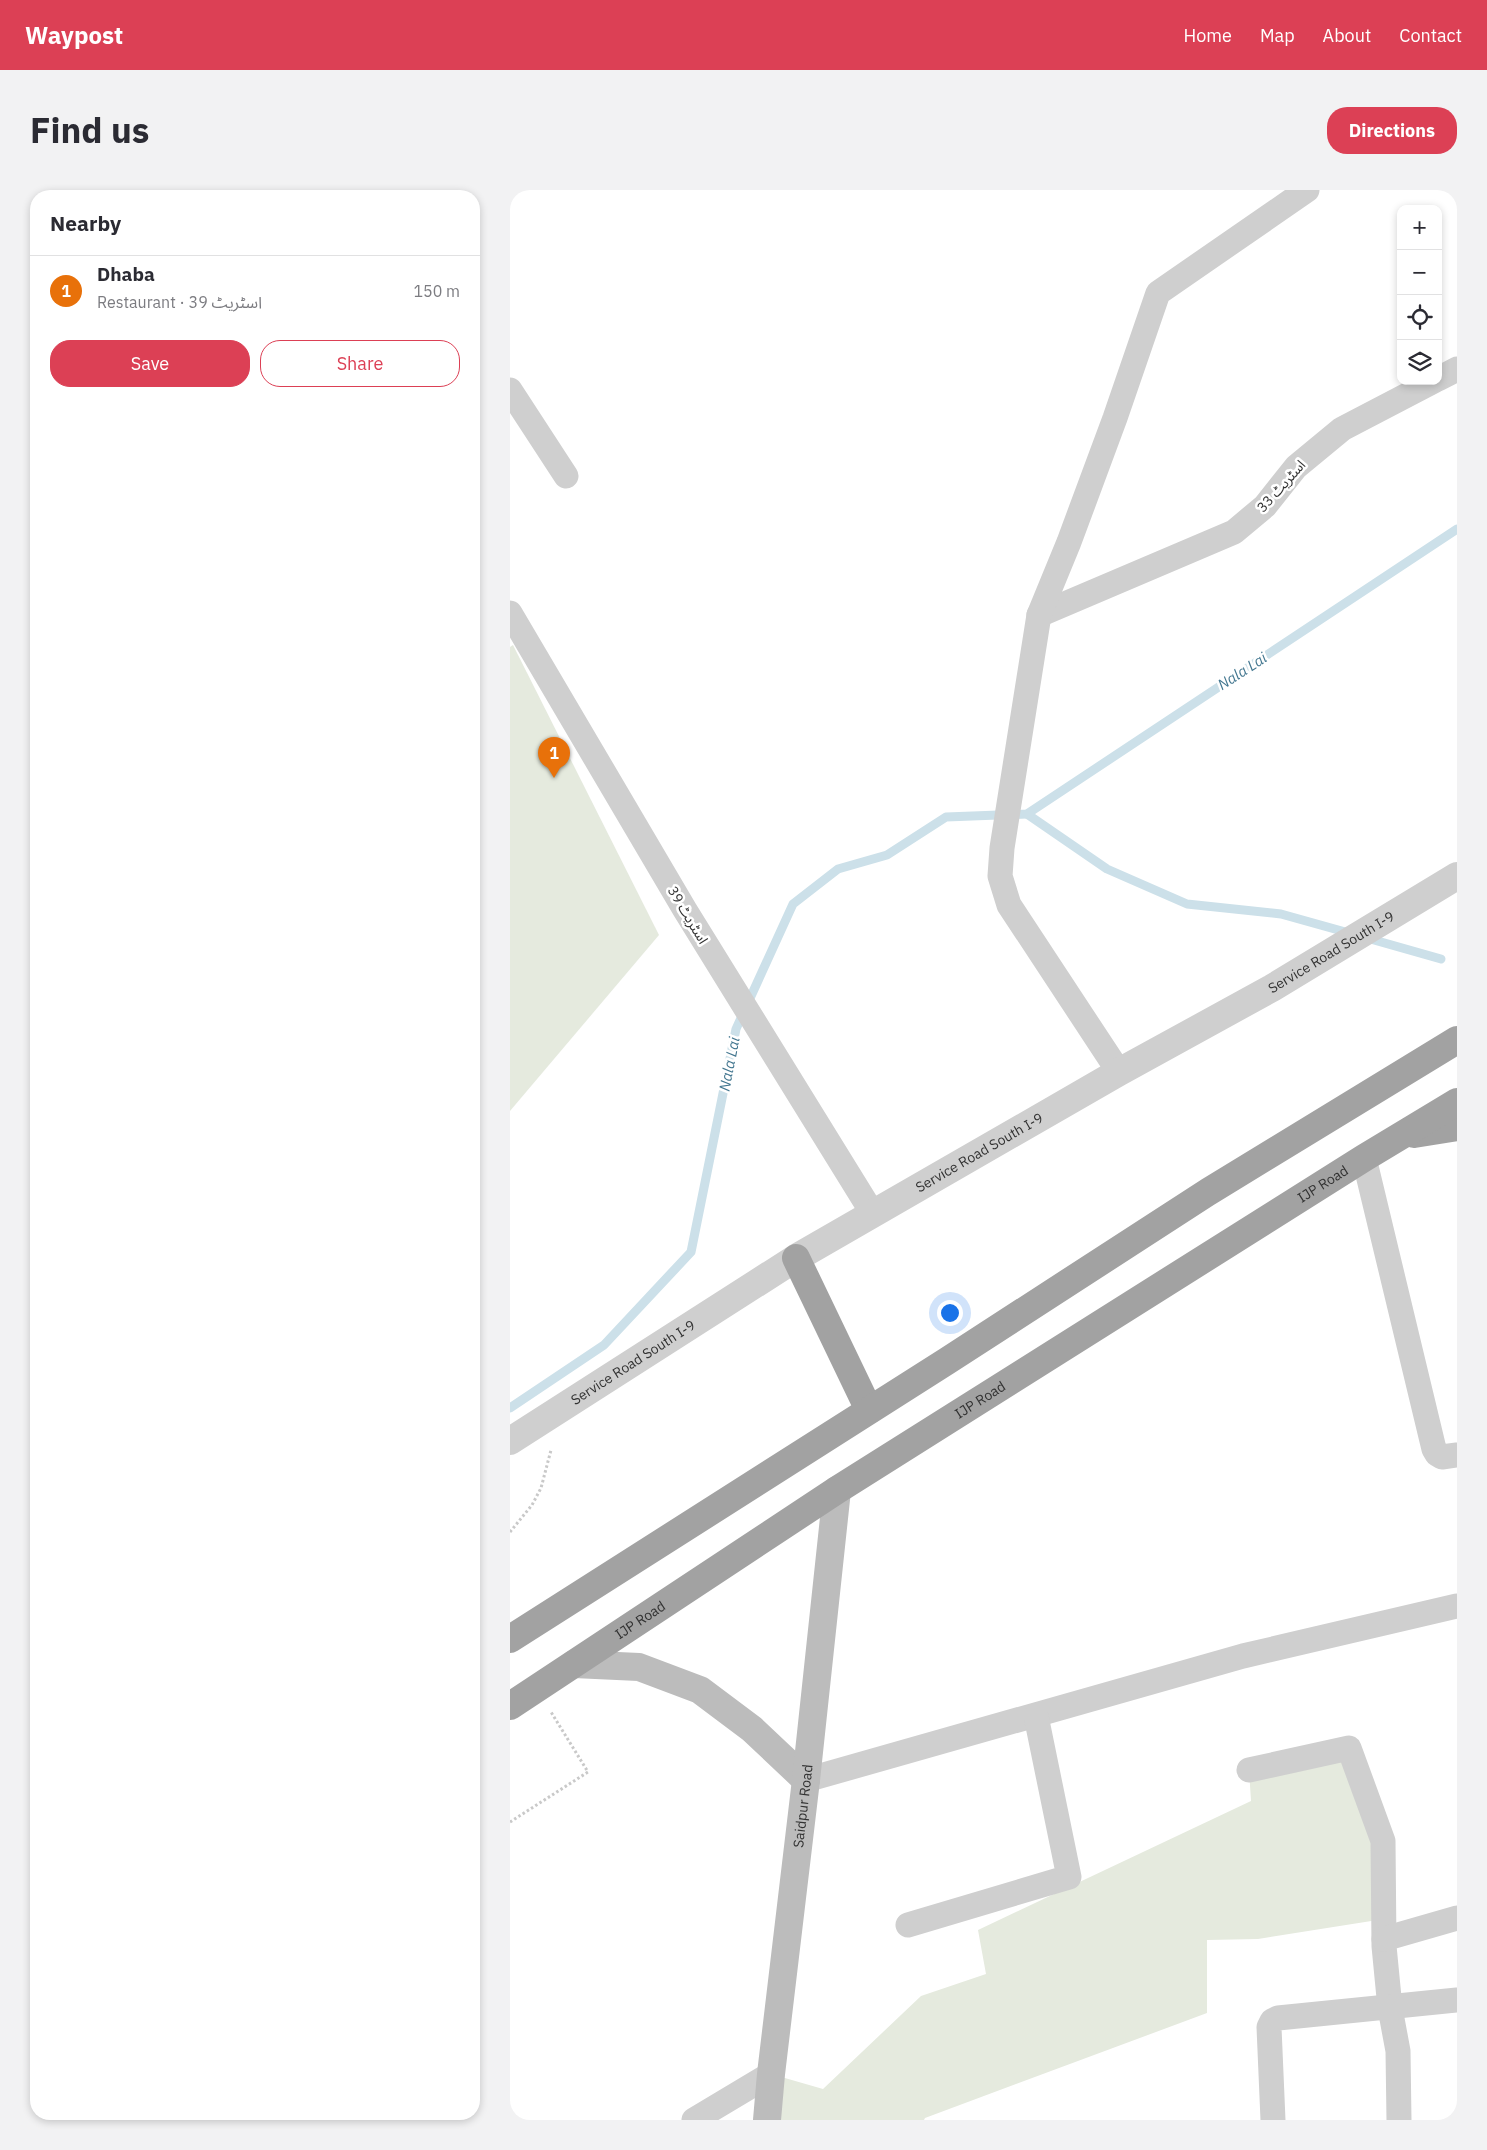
<!DOCTYPE html>
<meta charset="utf-8">
<style>
:root{--surface:#fff;--page:#f2f2f3;--text:#2b2b33;--muted:#7c7c81;--line:#e1e1e2;--accent:#dc4055}
body{margin:0;font-family:"IBM Plex Sans","Noto Sans Arabic",sans-serif;background:var(--page);color:var(--text)}
.controls{position:absolute;right:15px;top:15px;display:grid;overflow:hidden;border-radius:10px;box-shadow:0 2px 8px #0003}
.controls button{width:45px;height:45px;display:grid;place-items:center;padding:0;border:0;border-bottom:1px solid var(--line);background:var(--surface);color:var(--text);font:25px sans-serif}
.you{position:absolute;left:439px;top:1122px;width:18px;height:18px;margin:-12px;border:4px solid #fff;border-radius:50%;background:#1a73e8;box-shadow:0 0 0 8px #1a73e833}
.badge{display:grid;place-items:center;width:32px;height:32px;border-radius:50%;background:var(--accent);color:#fff;font-size:16px;font-weight:700}
.pin{position:absolute;translate:-50% -41px;filter:drop-shadow(0 1px 2px #0008)}
.pin::after{content:'';position:absolute;top:26px;width:18px;height:15px;background:inherit;clip-path:polygon(0 0,100% 0,50% 100%)}
.list{margin:0;padding:0;list-style:none}
h2{display:flex;justify-content:space-between;align-items:center;height:65px;margin:0;padding:0 20px;font-size:21px}
h2 small{font-size:16px;font-weight:400;color:var(--muted)}
.list li{display:grid;grid-template-columns:32px 1fr auto;gap:15px;align-items:center;box-sizing:border-box;height:70px;padding:0 20px;border-top:1px solid var(--line)}
.list b{display:block;font-size:19px;white-space:nowrap}
.list p{margin:0;font-size:16px;white-space:nowrap;color:var(--muted)}
.list em{font-size:16px;font-style:normal;color:var(--muted)}
.actions{display:flex;gap:10px;padding:15px 20px}
.actions a{flex:1;padding:11px 0;border:1px solid var(--accent);border-radius:20px;text-align:center;font-size:18px;color:var(--accent)}
.actions .main{background:var(--accent);color:#fff}
.icon{flex:none;width:28px;height:28px;fill:none;stroke:currentColor;stroke-width:2;stroke-linecap:round;stroke-linejoin:round}
.map{position:relative;flex:none;width:947px;height:1930px;overflow:hidden;border-radius:20px}
header{display:flex;align-items:center;gap:30px;box-sizing:border-box;height:70px;padding:0 25px;background:var(--accent);color:#fff}
header strong{font-size:24px}
nav{display:flex;gap:28px;margin-inline-start:auto;font-size:18px}
.intro{display:flex;align-items:center;justify-content:space-between;box-sizing:border-box;height:120px;padding:0 30px}
h1{margin:0;font-size:35px}
.button{padding:12px 22px;border-radius:20px;background:var(--accent);color:#fff;font-size:18px;font-weight:700}
main{display:flex;gap:30px;padding:0 30px}
aside{flex:1;background:var(--surface);border-radius:20px;box-shadow:0 2px 8px #0003}
.map>svg:first-child{display:block}
.green{fill:#e5eade}
.lines{fill:none;stroke-linecap:round;stroke-linejoin:round}
.stream{stroke:#cce0e9;stroke-width:9}
.path{stroke:#c9c9c9;stroke-width:3;stroke-dasharray:2.5 2.5;stroke-linecap:butt}
.minor{stroke:#cfcfcf;stroke-width:25}
.tertiary{stroke:#cfcfcf;stroke-width:28}
.secondary{stroke:#bcbcbc;stroke-width:28}
.trunk{stroke:#a2a2a2;stroke-width:28}
.labels{text-anchor:middle;dominant-baseline:central;stroke-width:5;stroke-linejoin:round;paint-order:stroke}
.street-label{font-size:14px;fill:#323232;stroke:#fff}
.water-label{font-size:15px;font-style:italic;fill:#437790;stroke:#fff}
</style>
<header>
<strong>Waypost</strong>
<nav><a>Home</a><a>Map</a><a>About</a><a>Contact</a></nav>
</header>
<div class="intro"><h1>Find us</h1><a class="button">Directions</a></div>
<main>
<aside>
<h2>Nearby<small></small></h2>
<ul class="list">
<li><span class="badge" style="background:#e8710a">1</span><div><b>Dhaba</b><p>Restaurant · اسٹریٹ 39</p></div><em>150 m</em></li>
</ul>
<div class="actions"><a class="main">Save</a><a>Share</a></div>
</aside>
<div class="map">
<svg width="947" height="1930" viewBox="0 0 947 1930">
<rect width="100%" height="100%" fill="#fff"/>
<g class="green">
<path d="M3,455L149,745L0,921V457Z"/>
<path d="M839,1558L873,1658L874,1729L748,1749L697,1750V1823L415,1928L414,1930H257L261,1884L313,1899L411,1806L476,1784L468,1740L741,1611L739,1580Z"/>
</g>
<g class="lines">
<g class="stream">
<path d="M517,624L597,679L677,714L771,724L839,743"/>
<path d="M857,748L931,769"/>
<path d="M0,1218L94,1155L181,1062L226,839L283,714L328,679L377,665L436,627L517,624L947,339"/>
</g>
<g class="path">
<path d="M0,1342L22,1315L31,1298L41,1260"/>
<path d="M0,1632L78,1582L41,1522"/>
</g>
<g class="minor">
<path d="M928,189L947,179"/>
<path d="M0,200L56,286"/>
<path d="M0,423L175,720L363,1024"/>
<path d="M529,425L724,342L755,316L786,277L832,239L924,191"/>
<path d="M609,882L499,715L490,686L492,658L529,425L559,352L605,228L648,103L797,0"/>
<path d="M854,968L924,1259L927,1264L932,1267L947,1265"/>
<path d="M739,1580L839,1558L873,1651L874,1756L880,1818L888,1861L889,1930"/>
<path d="M296,1590L733,1466L947,1416"/>
<path d="M398,1735L559,1687L526,1526"/>
<path d="M874,1749L947,1728"/>
<path d="M184,1930L261,1884"/>
<path d="M763,1930L759,1837L762,1831L768,1828L947,1810"/>
</g>
<path class="tertiary" id="s1" d="M0,1251L286,1068L609,882L762,798L947,686"/>
<g class="secondary">
<path d="M64,1474L129,1477L190,1500L242,1539L296,1590"/>
<path id="s2" d="M257,1930L261,1884L296,1590L327,1300"/>
</g>
<g class="trunk">
<path d="M904,944L947,937"/>
<path d="M286,1068L359,1220"/>
<path d="M0,1449L437,1171L698,1002L947,850"/>
<path id="s3" d="M0,1516L327,1300L854,968L947,912"/>
</g>
</g>
<g class="labels">
<g class="street-label">
<text transform="translate(771 296) rotate(-48)">اسٹریٹ 33</text>
<text transform="translate(178 725) rotate(59)">اسٹریٹ 39</text>
<text stroke="none"><textPath href="#s1" startOffset="956">Service Road South I-9</textPath></text>
<text stroke="none"><textPath href="#s1" startOffset="551">Service Road South I-9</textPath></text>
<text stroke="none"><textPath href="#s3" startOffset="966">IJP Road</textPath></text>
<text stroke="none"><textPath href="#s1" startOffset="146">Service Road South I-9</textPath></text>
<text stroke="none"><textPath href="#s3" startOffset="561">IJP Road</textPath></text>
<text stroke="none"><textPath href="#s3" startOffset="156">IJP Road</textPath></text>
<text stroke="none"><textPath href="#s2" startOffset="316">Saidpur Road</textPath></text>
</g>
<g class="water-label">
<text transform="translate(732 481) rotate(-33)">Nala Lai</text>
<text transform="translate(219 874) rotate(-79)">Nala Lai</text>
</g>
</g>
</svg>
<div class="controls">
<button>+</button>
<button>−</button>
<button><svg class="icon" aria-label="locate" viewBox="0 0 24 24"><circle cx="12" cy="12" r="6"/><path d="M12 2v4M12 18v4M2 12h4M18 12h4"/></svg></button>
<button><svg class="icon" aria-label="layers" viewBox="0 0 24 24"><path d="M12 4l9 5-9 5-9-5zM3 14l9 5 9-5"/></svg></button>
</div>
<div class="you"></div>
<div class="pin badge" style="left:44px;top:588px;background:#e8710a">1</div>
</div>
</main>
